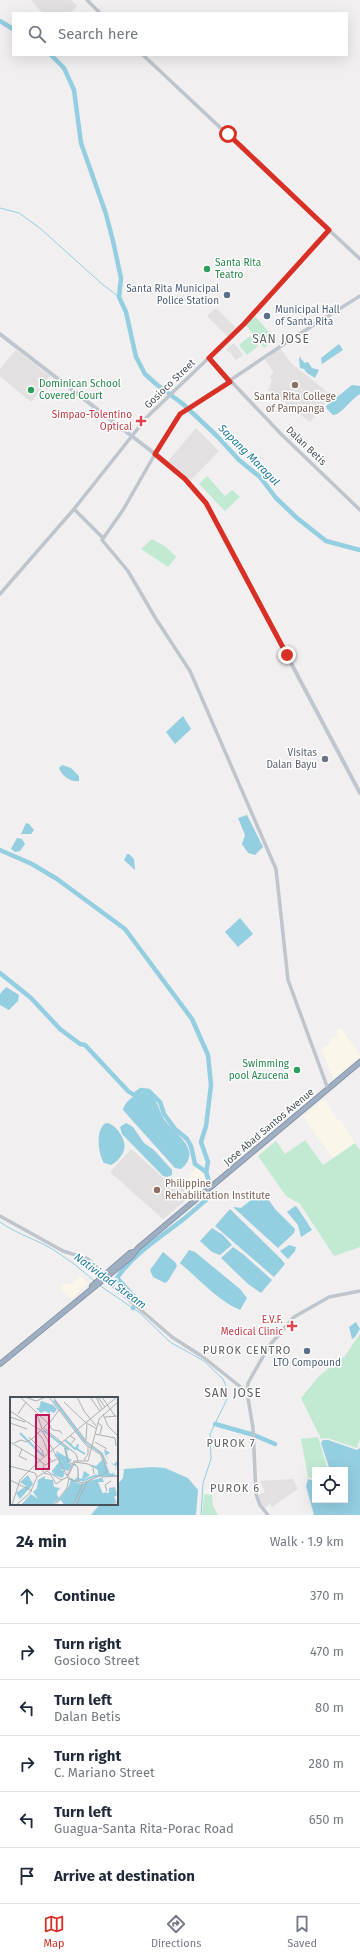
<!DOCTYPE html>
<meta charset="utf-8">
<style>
:root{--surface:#fff;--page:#f2f2f3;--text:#1f2937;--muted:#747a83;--line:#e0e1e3;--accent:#d93025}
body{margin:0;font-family:"Fira Sans",sans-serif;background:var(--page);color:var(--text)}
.controls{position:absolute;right:12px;bottom:12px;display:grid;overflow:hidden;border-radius:0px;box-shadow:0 4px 16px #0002}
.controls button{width:36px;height:36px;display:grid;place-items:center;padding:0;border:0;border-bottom:1px solid var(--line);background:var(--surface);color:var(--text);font:20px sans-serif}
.stop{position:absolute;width:12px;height:12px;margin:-9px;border:3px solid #d93025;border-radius:50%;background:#fff}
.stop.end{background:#d93025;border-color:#fff;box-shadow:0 1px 4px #0008}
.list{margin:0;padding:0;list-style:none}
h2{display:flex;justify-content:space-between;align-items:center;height:52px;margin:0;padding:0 16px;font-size:17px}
h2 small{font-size:13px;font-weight:400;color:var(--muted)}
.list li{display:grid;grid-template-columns:26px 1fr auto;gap:12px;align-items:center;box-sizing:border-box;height:56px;padding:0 16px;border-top:1px solid var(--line)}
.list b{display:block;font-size:15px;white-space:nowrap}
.list p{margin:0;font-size:13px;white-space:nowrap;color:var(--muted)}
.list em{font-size:13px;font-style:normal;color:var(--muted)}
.icon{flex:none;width:22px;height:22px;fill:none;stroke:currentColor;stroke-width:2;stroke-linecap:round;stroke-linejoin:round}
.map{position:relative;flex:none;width:360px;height:1515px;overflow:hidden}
.search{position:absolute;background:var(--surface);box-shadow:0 4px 16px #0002;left:12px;right:12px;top:12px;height:44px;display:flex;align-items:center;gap:10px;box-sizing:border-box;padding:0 14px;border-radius:0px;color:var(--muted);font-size:15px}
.sheet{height:388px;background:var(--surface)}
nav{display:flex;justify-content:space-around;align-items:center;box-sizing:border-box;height:56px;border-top:1px solid var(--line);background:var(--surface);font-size:11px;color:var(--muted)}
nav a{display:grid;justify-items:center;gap:2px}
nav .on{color:var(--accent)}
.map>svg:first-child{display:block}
.commercial{fill:#faf6ea}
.education{fill:#e2e0e0}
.green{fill:#c2ead3}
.water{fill:#94cee1}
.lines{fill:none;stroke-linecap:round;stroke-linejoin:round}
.stream{stroke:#94cee1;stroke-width:1}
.river{stroke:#94cee1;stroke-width:4.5}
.trunk-casing{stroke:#778aa3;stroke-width:6}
.tertiary{stroke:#bfc5cc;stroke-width:3.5}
.secondary{stroke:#bfc6d0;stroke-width:4}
.trunk{stroke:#9faec1;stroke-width:4.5}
.route{stroke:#d93025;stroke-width:5}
.leisure-dot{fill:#2e9e5b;stroke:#fff;stroke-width:1.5}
.service-dot{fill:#5c6f8a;stroke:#fff;stroke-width:1.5}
.education-dot{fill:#8d6e63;stroke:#fff;stroke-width:1.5}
.health-dot{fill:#e0444e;stroke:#fff;stroke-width:1.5}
.worship-dot{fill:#6b7280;stroke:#fff;stroke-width:1.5}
.labels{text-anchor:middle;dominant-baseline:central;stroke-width:3;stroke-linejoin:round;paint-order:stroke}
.leisure-label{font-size:10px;fill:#27864d;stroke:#fff;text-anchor:start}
.service-label{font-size:10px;fill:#4e5e75;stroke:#fff;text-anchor:end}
.street-label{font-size:10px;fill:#49515a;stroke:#fff}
.education-label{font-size:10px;fill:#785e54;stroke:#fff}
.health-label{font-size:10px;fill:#be3a42;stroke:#fff;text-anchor:end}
.worship-label{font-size:10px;fill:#5b616d;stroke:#fff;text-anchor:end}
.water-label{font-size:11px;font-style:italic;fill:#1d7999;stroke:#fff}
.neighbourhood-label{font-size:11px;letter-spacing:1px;fill:#5c5f63;stroke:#fff}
.quarter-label{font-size:12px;letter-spacing:1px;fill:#5c5f63;stroke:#fff}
.inset-river{fill:none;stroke:#94cee1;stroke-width:2}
.inset-road{fill:none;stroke:#aeb0b3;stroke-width:1}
.view{fill:#c2185b;fill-opacity:0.15;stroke:#c2185b;stroke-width:2}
.inset-edge{fill:none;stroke:#49515a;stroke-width:2}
</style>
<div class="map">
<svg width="360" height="1515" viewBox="0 0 360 1515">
<rect width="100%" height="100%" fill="#f1efef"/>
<g class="commercial">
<path d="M340,1027L360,1054V1057L334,1079L321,1049L331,1043V1039L338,1035L335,1031Z"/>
<path d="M324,1099L338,1120L341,1121L355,1143L333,1159L303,1116Z"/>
<path d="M197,1167L206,1176V1185L190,1196L174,1179L178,1176L184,1182Z"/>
<path d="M80,1276L88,1283L72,1299L60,1289L64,1283L72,1284Z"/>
</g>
<g class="education">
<path d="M31,0H71L77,6L70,13H43Z"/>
<path d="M216,308L236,328L228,337L207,316Z"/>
<path d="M234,343L243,355L236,360L229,351L228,352L226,349Z"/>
<path d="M280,348L291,363L331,395L310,422L268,390L272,381L270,376L274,373L265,360Z"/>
<path d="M16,350L50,376L43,384L44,386L31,402L0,376V369Z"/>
<path d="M196,428L219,451L191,480L168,461Z"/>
<path d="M131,1149L169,1183L174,1179L190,1197L163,1219L110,1172Z"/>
<path d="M293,1479L298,1489L272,1507L270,1504L264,1508L258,1495L265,1492L260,1481Z"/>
</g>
<g class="green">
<path d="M255,316L275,339L264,348L245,324Z"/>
<path d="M250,336L258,346L247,355L239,345Z"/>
<path d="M207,476L225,496L232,490L240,497L225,511L199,484Z"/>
<path d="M152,539L166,547L176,557L168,567L141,549Z"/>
<path d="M305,1140L323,1165L355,1143L360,1150V1247L334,1256L300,1204L286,1196L258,1156L276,1141L285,1154Z"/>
<path d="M360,1334V1439L357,1448L327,1438L321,1439L301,1398L319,1376L344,1357Z"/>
<path d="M318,1437L328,1470H315V1479L308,1477L301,1439Z"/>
<path d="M204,1494L212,1495L213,1506L218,1515H202Z"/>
</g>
<g class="water">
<path d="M339,344L343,350L322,364L321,358Z"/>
<path d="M301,356V359L305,363L308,362L312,368L319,370L315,378L307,373L304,369L300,368L299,359Z"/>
<path d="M352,385L360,386V394C352,398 340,416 333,415L327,409L326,406Z"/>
<path d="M183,716L191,729L175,744L166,732Z"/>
<path d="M62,765L71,768L79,776V781C71,783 61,775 59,768Z"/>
<path d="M247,815L263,847L255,855L248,853L242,844L245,835L238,818Z"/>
<path d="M26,823L29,824L34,830L31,834H21Z"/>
<path d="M17,838L22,839L25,844L20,851L15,852L11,849Z"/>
<path d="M127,854H129L134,859L135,870L124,860Z"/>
<path d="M240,918L253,934L238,947L225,932Z"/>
<path d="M6,987L19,995L18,1001L9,1010L0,1005V994Z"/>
<path d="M146,1092C158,1097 158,1110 164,1119C174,1134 204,1150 181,1169L175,1168L123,1110C125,1101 137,1092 146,1092Z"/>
<path d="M106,1123C116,1123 127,1141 124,1150C122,1156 117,1162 111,1165L104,1163C98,1154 95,1129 106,1123Z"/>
<path d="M126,1123L133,1127L144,1143L154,1150L172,1170V1175L167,1177L163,1176L122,1134L120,1127Z"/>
<path d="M261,1192L264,1193L275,1209L295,1229L294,1233L278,1248L233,1207L241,1208Z"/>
<path d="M295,1206L297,1207L312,1230L301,1237L298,1225L287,1212Z"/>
<path d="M230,1209L281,1259L285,1264L274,1277L215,1226Z"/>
<path d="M212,1228L223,1235L232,1245L220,1255L212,1252L200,1241Z"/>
<path d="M289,1245L296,1247L295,1251L288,1259L280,1251Z"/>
<path d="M233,1247L243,1254L272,1280L261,1293L248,1284L221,1258Z"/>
<path d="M189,1250L195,1252L240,1289L247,1298L240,1310C217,1300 199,1279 180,1263Z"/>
<path d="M163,1252L175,1262L177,1266L168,1281L165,1283L153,1277L150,1270Z"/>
<path d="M356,1322L360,1329L355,1337L352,1339L349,1327Z"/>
<path d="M323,1440H328L357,1450L360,1448V1515H314L306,1486L308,1479L315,1481V1500H345V1470H330L321,1443Z"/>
<path d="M152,1467L165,1468L188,1478L198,1490L196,1515H91L100,1504H117V1485L123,1478L124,1469Z"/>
</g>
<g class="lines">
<g class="stream">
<path d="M0,208L19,213L41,229L102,284L119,297"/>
<path d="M0,1222C14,1232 31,1238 47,1246C64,1256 79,1267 94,1281"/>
<path d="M99,1285L140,1313L170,1342L204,1361L223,1379L226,1386L227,1399L210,1434L211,1459L203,1483L201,1515"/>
</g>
<g class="river">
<path d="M0,21L13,29"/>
<path d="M51,55L64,68L74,90L81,143L106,214L113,241L121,278L119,297L126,312L136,357L145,374L156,384L183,404L217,436L239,460L260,477L276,498L297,518L326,541L360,550"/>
<path d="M0,850L32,864L57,879L125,929L192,1019L208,1055L211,1085L206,1126L201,1142L208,1162L206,1172L210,1185"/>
<path d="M0,973L31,998L60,1029L80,1044L85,1045L128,1091L134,1095L141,1090L149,1091L160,1102L164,1114L175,1129L187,1139L191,1146L195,1164L206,1172"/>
<path d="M133,1308L138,1301L117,1278C134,1253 161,1237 185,1218C195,1210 205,1200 216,1192"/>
<path d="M215,1424L254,1435L275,1444"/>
</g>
<g class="trunk-casing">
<g id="trunk">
<path d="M92,1286L130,1253L134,1252"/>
<path d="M0,1364L131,1257L138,1248L360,1062"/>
</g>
</g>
<g class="tertiary">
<path d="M87,0L100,13"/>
<path d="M143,55L360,259"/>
<path d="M209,358L281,434L360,510"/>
<path d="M74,509L103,538"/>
<path d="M0,594L74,509L147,417L244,324L329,230"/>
<path d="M328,1089L288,980L276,869L190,671L156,619L128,571L102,540L123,510L155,454L180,414L293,338L360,296"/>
<path d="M0,1216L63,1251L88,1259L104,1275"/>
<path d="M106,1277L113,1286L172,1337L203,1357L247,1392"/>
<path d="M268,1515L260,1505L256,1494L253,1428L247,1392L248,1383L269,1346L294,1317L329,1297L360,1291"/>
</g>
<path class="secondary" d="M0,334L155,454L185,479L206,503L360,793"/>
<use href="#trunk" class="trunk"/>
</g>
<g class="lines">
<path class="route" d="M228,134L329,230L244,324L209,358L230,382L180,414L155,454L185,479L206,503L287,655"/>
</g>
<g class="leisure-dot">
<circle cx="207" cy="269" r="4"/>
<circle cx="31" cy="390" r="4"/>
<circle cx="297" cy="1070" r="4"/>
</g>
<g class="service-dot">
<circle cx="227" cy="295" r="4"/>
<circle cx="267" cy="316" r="4"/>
<circle cx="307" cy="1351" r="4"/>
</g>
<g class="education-dot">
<circle cx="295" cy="385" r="4"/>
<circle cx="157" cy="1190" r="4"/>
</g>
<g class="health-dot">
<path d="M139 415h4v4h4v4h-4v4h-4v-4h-4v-4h4z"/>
<path d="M290 1320h4v4h4v4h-4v4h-4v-4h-4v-4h4z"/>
</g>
<circle class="worship-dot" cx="325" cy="759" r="4"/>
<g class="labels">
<g class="leisure-label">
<text x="215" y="263">Santa Rita<tspan x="215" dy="12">Teatro</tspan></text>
<text x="39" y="384">Dominican School<tspan x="39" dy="12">Covered Court</tspan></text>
<text x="289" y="1064" text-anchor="end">Swimming<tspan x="289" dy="12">pool Azucena</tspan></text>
</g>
<g class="service-label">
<text x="219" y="289">Santa Rita Municipal<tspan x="219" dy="12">Police Station</tspan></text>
<text x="275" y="310" text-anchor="start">Municipal Hall<tspan x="275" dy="12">of Santa Rita</tspan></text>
<text x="307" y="1363" text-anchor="middle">LTO Compound</text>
</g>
<g class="street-label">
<text transform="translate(170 384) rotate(-44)">Gosioco Street</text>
<text transform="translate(306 446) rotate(44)">Dalan Betis</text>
<text transform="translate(269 1127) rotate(-40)">Jose Abad Santos Avenue</text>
</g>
<g class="education-label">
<text x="295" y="397">Santa Rita College<tspan x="295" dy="12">of Pampanga</tspan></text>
<text x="165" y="1184" text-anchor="start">Philippine<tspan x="165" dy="12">Rehabilitation Institute</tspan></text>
</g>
<g class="health-label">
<text x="132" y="415">Simpao-Tolentino<tspan x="132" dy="12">Optical</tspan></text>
<text x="283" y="1320">E.V.F.<tspan x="283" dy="12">Medical Clinic</tspan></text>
</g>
<g class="worship-label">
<text x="317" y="753">Visitas<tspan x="317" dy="12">Dalan Bayu</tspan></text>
</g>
<g class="water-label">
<text transform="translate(249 455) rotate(45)">Sapang Maragul</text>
<text transform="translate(110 1281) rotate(36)">Natividad Stream</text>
</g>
<g class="neighbourhood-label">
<text x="247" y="1350">PUROK CENTRO</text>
<text x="231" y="1443">PUROK 7</text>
<text x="235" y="1488">PUROK 6</text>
</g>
<g class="quarter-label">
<text x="281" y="339">SAN JOSE</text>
<text x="233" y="1393">SAN JOSE</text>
</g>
</g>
<g transform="translate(10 1397)">
<rect width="108" height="108" fill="#f1efef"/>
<path d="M45,3L77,46L92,56L100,77L105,75L106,69L104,68L103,67L95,58L94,52L108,61L100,56L96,58L103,68L108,63L105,75L103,77L106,78L108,79H99L108,91L99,79L85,80L78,84L92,81L94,85H88L93,97L97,94L96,96H99V91L105,90L107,98L104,100L106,104L103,107L64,108L66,101L63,108H54L51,103L45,108L59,89L61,82L58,79L66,84L65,82L68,80V76L67,70L62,67H65L68,71L69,81L72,82L74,74L80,78L71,84L65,85L68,86L73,87L88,78V73L78,67L86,69L92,63L97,75L91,57L74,45L43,4ZM31,4L43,8L47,12L44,16L40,14V17L35,14L31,16L26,11H29ZM46,54L62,63L58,66L62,68L58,74L51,72L55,77L52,81L44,78L45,74L43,77L42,74L49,65ZM18,78L23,87L10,102L6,96L16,89L10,85ZM35,79V82L43,83L44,90L50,91L46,96L49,101L42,108L38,107L40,102L38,108H11L21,97L28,102L23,95L27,91L28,83Z" fill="#94cee1"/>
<path class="inset-river" d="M33,33L59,53M10,36L33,59M55,43L65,52L67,50M68,47L67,52L75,57M55,51L58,63M45,59L48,58L56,65L52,70M44,78L47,73L54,75M17,81L15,87L20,91M72,84L87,78M31,93L40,88L44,96M84,105L92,97H97M38,108L40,97L47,96M76,108V103L87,92L84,86L92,81"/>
<path class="inset-road" d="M10,0L41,29M15,0L26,4L36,0M39,0L75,47L91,58L97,75L92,78M43,0L77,45L92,56L97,67M67,0L74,14L86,29M80,0L90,14M86,0L92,12M88,0L95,10M92,0L105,19M54,5L75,25M0,14L33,35L59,82L73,86L92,78M8,17L16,5M27,17L32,32M93,17L98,29L108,39M0,20L15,25M95,20L108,19M75,25L87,32M0,26L17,32M88,26L92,29L90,37M38,27L43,33L50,34L52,37M38,28L49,13M34,31L66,57L68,64M26,34L33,42L41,64M85,37L105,41L106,49M19,40L32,53L34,60M76,43L77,27M0,45L30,63M85,45L97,52M4,46L11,43L16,45L22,42L38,26M60,48L65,42L60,39M55,51L58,65L63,67M12,52L9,59L17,63M74,63L78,57V49M30,64L34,67L33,75M28,65L107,0M65,67L68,71V85M78,67L83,70L84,77M35,68L47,62M0,69L25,76L27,80M34,76L41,78L46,87L52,83M92,78V80L108,79M57,79L64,64H78L89,22L108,5M58,79L65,65L78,67M27,80L37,74L51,83L58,80M0,83L22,94M97,94L95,88L101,84M2,108L10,83L30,63M6,108L20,96L27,80M44,108L57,91L59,81M63,108L73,86M66,108L77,85M93,108H103L108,104"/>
<path class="view" d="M26,18H39V72H26Z"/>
<rect width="108" height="108" class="inset-edge"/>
</g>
</svg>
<div class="controls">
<button><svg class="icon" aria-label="locate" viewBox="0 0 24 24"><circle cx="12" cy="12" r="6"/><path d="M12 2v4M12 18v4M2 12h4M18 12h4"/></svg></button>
</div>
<div class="stop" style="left:228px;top:134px"></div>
<div class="stop end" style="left:287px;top:655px"></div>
<div class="search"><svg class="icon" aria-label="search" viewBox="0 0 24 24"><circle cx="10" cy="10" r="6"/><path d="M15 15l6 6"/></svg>Search here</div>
</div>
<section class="sheet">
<h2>24 min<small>Walk · 1.9 km</small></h2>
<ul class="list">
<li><svg class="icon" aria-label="ahead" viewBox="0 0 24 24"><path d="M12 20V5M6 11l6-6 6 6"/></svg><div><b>Continue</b></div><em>370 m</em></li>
<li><svg class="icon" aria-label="right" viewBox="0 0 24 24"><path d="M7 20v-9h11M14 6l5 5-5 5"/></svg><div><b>Turn right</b><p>Gosioco Street</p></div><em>470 m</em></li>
<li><svg class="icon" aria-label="left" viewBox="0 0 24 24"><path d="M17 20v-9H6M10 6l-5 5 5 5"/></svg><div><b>Turn left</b><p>Dalan Betis</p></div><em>80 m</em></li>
<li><svg class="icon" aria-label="right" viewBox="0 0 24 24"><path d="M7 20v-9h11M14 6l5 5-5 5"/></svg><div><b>Turn right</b><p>C. Mariano Street</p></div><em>280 m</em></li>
<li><svg class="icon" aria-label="left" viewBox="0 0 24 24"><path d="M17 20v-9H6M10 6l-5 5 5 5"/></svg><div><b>Turn left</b><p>Guagua-Santa Rita-Porac Road</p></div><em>650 m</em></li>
<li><svg class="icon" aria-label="arrive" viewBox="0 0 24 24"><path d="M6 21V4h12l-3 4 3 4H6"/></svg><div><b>Arrive at destination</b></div></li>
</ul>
</section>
<nav>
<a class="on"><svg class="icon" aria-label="map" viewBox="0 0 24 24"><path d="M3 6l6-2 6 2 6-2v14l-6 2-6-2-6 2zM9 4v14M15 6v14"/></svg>Map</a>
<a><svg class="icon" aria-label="directions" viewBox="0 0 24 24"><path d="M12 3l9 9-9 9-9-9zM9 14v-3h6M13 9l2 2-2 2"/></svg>Directions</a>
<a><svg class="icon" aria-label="saved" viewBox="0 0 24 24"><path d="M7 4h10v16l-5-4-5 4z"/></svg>Saved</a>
</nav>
